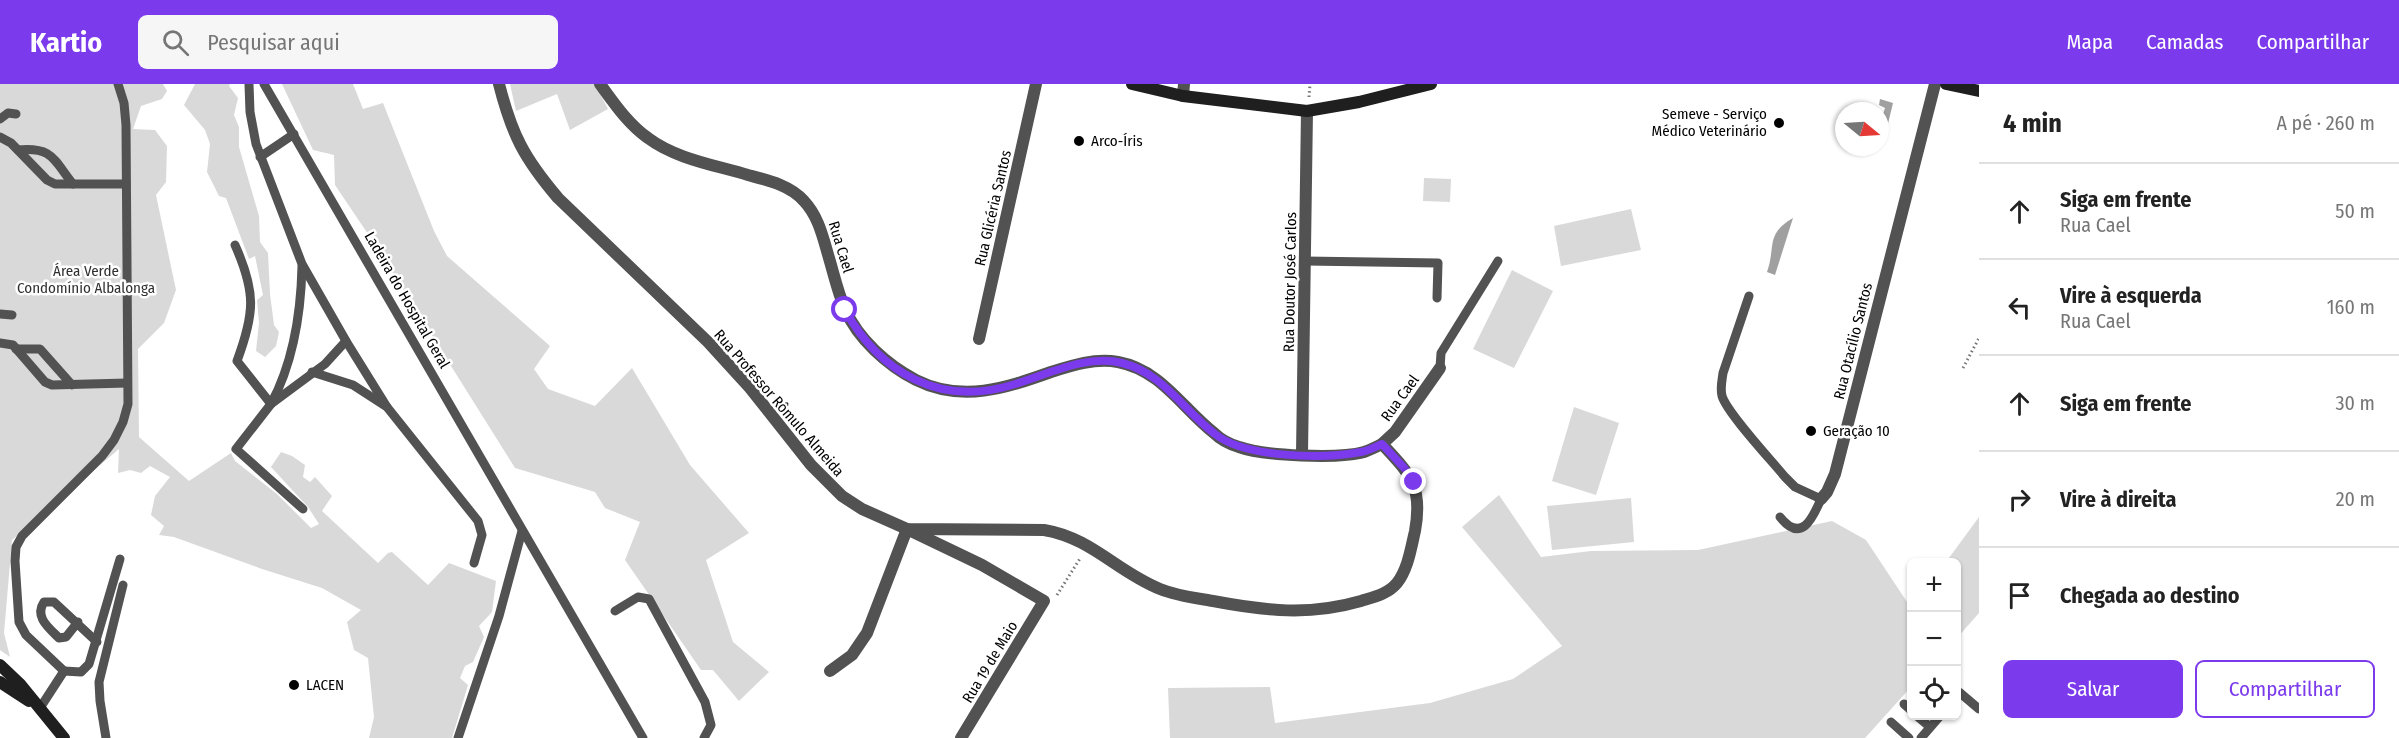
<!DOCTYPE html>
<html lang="pt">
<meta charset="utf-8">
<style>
:root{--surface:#fff;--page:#f6f6f6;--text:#222;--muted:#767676;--line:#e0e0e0;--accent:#7c3aed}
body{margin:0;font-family:"Fira Sans Condensed",sans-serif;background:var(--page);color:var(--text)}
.controls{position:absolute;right:18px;bottom:18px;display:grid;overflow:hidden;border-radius:9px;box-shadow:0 2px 4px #0004}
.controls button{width:54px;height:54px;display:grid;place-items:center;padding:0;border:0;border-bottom:2px solid var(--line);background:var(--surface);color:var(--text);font:30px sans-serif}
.compass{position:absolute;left:1835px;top:18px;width:54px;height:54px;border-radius:50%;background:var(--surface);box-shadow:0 2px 4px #0004;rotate:108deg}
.stop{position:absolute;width:18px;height:18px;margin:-14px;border:4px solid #7c3aed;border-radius:50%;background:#fff}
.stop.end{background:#7c3aed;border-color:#fff;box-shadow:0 2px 6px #0008}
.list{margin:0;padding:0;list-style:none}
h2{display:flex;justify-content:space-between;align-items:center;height:78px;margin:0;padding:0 24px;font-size:26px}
h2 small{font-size:20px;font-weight:400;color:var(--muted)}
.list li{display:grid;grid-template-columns:39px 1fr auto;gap:18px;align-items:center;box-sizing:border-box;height:96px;padding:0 24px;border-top:2px solid var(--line)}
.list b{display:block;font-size:22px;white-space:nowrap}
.list p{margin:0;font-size:20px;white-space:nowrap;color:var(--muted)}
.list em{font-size:20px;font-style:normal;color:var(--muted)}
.actions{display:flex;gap:12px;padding:18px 24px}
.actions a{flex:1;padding:14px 0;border:2px solid var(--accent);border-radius:9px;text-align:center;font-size:21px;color:var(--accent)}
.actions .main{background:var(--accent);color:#fff}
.icon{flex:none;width:33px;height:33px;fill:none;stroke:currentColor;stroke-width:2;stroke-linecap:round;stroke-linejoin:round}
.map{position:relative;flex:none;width:1979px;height:654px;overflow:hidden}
header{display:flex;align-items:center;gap:36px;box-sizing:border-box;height:84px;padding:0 30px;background:var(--accent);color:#fff}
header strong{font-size:28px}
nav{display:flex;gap:33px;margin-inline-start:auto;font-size:21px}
.search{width:420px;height:54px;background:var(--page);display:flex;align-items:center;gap:15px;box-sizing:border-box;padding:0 21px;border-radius:9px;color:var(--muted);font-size:22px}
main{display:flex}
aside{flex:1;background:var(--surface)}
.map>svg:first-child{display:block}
.green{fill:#d9d9d9}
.water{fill:#a0a0a0}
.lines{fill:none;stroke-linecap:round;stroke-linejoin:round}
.path{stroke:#747474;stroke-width:3;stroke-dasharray:1.5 3;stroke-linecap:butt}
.lane{stroke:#525252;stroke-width:9}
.street{stroke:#525252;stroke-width:12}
.secondary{stroke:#1f1f1f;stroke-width:12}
.route{stroke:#7c3aed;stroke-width:8}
.poi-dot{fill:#000;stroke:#fff;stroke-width:2}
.labels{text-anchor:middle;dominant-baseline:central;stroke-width:5;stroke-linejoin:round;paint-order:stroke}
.poi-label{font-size:15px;fill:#000;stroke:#fff;text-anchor:start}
.street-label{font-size:15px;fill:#000;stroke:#fff}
.park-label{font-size:15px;fill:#303030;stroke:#fff}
</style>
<header>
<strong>Kartio</strong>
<div class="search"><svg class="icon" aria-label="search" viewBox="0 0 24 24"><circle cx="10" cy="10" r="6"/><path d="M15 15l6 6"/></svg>Pesquisar aqui</div>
<nav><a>Mapa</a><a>Camadas</a><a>Compartilhar</a></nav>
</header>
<main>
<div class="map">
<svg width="1979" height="654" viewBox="0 0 1979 654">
<rect width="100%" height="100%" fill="#fff"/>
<g class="green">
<path d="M0,0H163L167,7L162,15L141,22L133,45L155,46L167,62L166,98L156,111L176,206L164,239L138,265L139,353L189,397L231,369L235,377L277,410L311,444L319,440L308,423L271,383L281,368L292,372L305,381L303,393L310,398L315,393L332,412L322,427L378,479L388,469L392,468L428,501L449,479L496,497L492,528L479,542L484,553L473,578L465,582L460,594L468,601L452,654H369L374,633L368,574L354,566L347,538L361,526L322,504L262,485L174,453L159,451L164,442L151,431L155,412L170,393L150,382L141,389L130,386L118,389L119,365L12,456L4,549L10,573L0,566Z"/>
<path d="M195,0H230L229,2L238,14L234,31L239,43V63L259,132L260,158L268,169L270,210L274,241L279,248L276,262L265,273L256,267L259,239L257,216L263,211L255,172L249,175L226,114L219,112L207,88L210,60L205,46L184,21Z"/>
<path d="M282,0H353L363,25L383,19L434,147L447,172L550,262L534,285L548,305L595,322L632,284L690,381L749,449L706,476L733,558L769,588L739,617L713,586H701L625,476L640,438L605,424L595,408L515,384L372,156L335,101L334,71L313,66Z"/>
<path d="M510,0H595L608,25L570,46L557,10L516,27Z"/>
<path d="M1424,94L1451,95L1450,118L1423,117Z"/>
<path d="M1631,125L1641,166L1561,182L1554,142Z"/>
<path d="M1512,186L1553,207L1514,284L1473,265Z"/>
<path d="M1574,323L1619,339L1596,411L1552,397Z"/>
<path d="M1499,411L1541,473L1591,467L1698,466L1832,437L1866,456L1911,524V603L1865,654H1170L1168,604L1270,603L1275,639L1430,619L1513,595L1562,562L1462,443Z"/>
<path d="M1631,414L1634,458L1552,466L1547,422Z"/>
<path d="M1979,433V529L1957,554L1956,478H1946Z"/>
</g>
<g class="water">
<path d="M1880,15L1893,19L1885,52L1880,51V39L1885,24L1879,21Z"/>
<path d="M1793,134L1775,191L1767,188C1776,163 1765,150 1793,134Z"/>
</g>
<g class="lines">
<g class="path">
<path d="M1309,13L1310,0"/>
<path d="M1963,284L1979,254"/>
<path d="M1057,511L1081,473"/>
</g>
<g class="lane">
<path d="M249,0L250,28L256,60L302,180L346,257L387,323"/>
<path d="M264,0L643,654"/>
<path d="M0,35L8,29L16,30"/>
<path d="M0,53L11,59L47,96L55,100H126"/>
<path d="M18,66C53,63 53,75 73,100"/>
<path d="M260,73L294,50"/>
<path d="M235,161C256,208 255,229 237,277L271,320C293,279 301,228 302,182"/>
<path d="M1305,177L1438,179L1437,214"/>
<path d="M1749,212L1723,289C1722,297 1720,304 1722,312C1727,329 1772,377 1785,393L1795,403L1821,415C1812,436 1801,459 1780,433"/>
<path d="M0,230L12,231"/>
<path d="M0,259L13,261L45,298L52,301L127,299"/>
<path d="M16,265H40L72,301"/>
<path d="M1440,284L1441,269L1498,177"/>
<path d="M312,288L353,301L387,323L478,437L482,451L474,479"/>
<path d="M303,425L236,365L271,320L325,280L346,257"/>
<path d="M615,527L638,513L649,515L705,618L711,641L704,654"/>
<path d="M78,538L66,553L59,554C49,544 34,533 44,518H54L97,558"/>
<path d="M64,587L81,588L89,580L120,475"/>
<path d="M1956,612L1959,608L1979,625"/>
<path d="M1904,620L1912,627"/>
<path d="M40,624L64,587L26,551L19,538L15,477L16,463L22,452L102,372L114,356L123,338L128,320L126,41L124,19L118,0"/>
<path d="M1917,632L1930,643"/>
<path d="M1891,638L1909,654"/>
<path d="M106,654L100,617L99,598L123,501"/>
<path d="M458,654L499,532L522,447"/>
<path d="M1921,654L1940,632"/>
</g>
<g class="street">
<path d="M499,0C512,51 524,74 558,114L708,258L750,304L811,381L842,412L862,425L907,445L1044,446C1092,454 1117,488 1160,505C1177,512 1196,514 1213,517C1266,527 1309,532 1361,517C1374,513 1388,510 1397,499C1408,485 1411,464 1415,447C1423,403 1411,391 1382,360C1376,363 1370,366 1364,368C1339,375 1264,372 1239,363C1229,360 1221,356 1214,349C1182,324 1161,286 1118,278C1095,274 1073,281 1051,288C1006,304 962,319 916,296C887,281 858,255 845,225C838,209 834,191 829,174C823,154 819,133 804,117C790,101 767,96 748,91C715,81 676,75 648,54C628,40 614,19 600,0"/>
<path d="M1183,12L1184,0"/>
<path d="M979,255L1036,0"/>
<path d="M1382,360L1395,348L1440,284"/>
<path d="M1302,370L1307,27"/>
<path d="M1821,415L1827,408L1835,390L1935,0"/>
<path d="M830,587L852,571L867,549L907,445L982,481L1044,517L961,654"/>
</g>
<g class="secondary">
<path d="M1132,0L1183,12L1307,27L1359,18L1431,0"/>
<path d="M1946,0L1979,7"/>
<path d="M0,581L20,600L64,654"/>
<path d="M0,598L29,617"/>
</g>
</g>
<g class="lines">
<path class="route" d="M845,226C880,289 940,323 1012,301C1047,291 1085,270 1122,279C1163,289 1183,326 1215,350C1245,374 1323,375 1361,368C1368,367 1375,363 1382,360L1406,386L1414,398"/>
</g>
<g class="poi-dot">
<circle cx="1779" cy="39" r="6"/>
<circle cx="1079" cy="57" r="6"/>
<circle cx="1811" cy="347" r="6"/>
<circle cx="294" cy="601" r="6"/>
</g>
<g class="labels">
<g class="poi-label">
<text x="1767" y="30" text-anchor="end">Semeve - Serviço<tspan x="1767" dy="17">Médico Veterinário</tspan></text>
<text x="1091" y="57">Arco-Íris</text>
<text x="1823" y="347">Geração 10</text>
<text x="306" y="601">LACEN</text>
</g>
<g class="street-label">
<text transform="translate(993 124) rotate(-77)">Rua Glicéria Santos</text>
<text transform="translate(841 163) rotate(73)">Rua Cael</text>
<text transform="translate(1290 198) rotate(-89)">Rua Doutor José Carlos</text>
<text transform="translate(407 216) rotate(60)">Ladeira do Hospital Geral</text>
<text transform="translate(1853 257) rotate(-76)">Rua Otacílio Santos</text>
<text transform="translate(1400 314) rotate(-54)">Rua Cael</text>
<text transform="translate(779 319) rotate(49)">Rua Professor Rômulo Almeida</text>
<text transform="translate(990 578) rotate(-59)">Rua 19 de Maio</text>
</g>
<g class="park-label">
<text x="86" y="187">Área Verde<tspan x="86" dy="17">Condomínio Albalonga</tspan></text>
</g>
</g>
</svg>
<div class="controls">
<button>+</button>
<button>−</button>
<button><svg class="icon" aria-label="locate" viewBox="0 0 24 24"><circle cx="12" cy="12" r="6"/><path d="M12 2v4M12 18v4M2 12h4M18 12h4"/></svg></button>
</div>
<svg class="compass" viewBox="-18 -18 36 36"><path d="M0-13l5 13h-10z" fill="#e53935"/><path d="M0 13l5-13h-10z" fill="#767676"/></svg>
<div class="stop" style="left:845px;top:226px"></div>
<div class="stop end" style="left:1414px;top:398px"></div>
</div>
<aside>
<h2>4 min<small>A pé · 260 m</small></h2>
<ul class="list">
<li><svg class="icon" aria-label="ahead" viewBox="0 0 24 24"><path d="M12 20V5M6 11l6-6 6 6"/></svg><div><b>Siga em frente</b><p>Rua Cael</p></div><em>50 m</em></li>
<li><svg class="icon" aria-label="left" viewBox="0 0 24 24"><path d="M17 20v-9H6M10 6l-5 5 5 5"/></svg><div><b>Vire à esquerda</b><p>Rua Cael</p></div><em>160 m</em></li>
<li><svg class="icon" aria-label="ahead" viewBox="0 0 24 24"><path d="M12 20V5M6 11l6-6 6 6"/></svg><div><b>Siga em frente</b></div><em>30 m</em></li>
<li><svg class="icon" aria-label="right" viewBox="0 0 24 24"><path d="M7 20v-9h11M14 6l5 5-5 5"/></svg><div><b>Vire à direita</b></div><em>20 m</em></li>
<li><svg class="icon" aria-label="arrive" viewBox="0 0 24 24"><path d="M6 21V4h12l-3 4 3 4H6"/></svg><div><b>Chegada ao destino</b></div></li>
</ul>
<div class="actions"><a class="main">Salvar</a><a>Compartilhar</a></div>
</aside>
</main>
